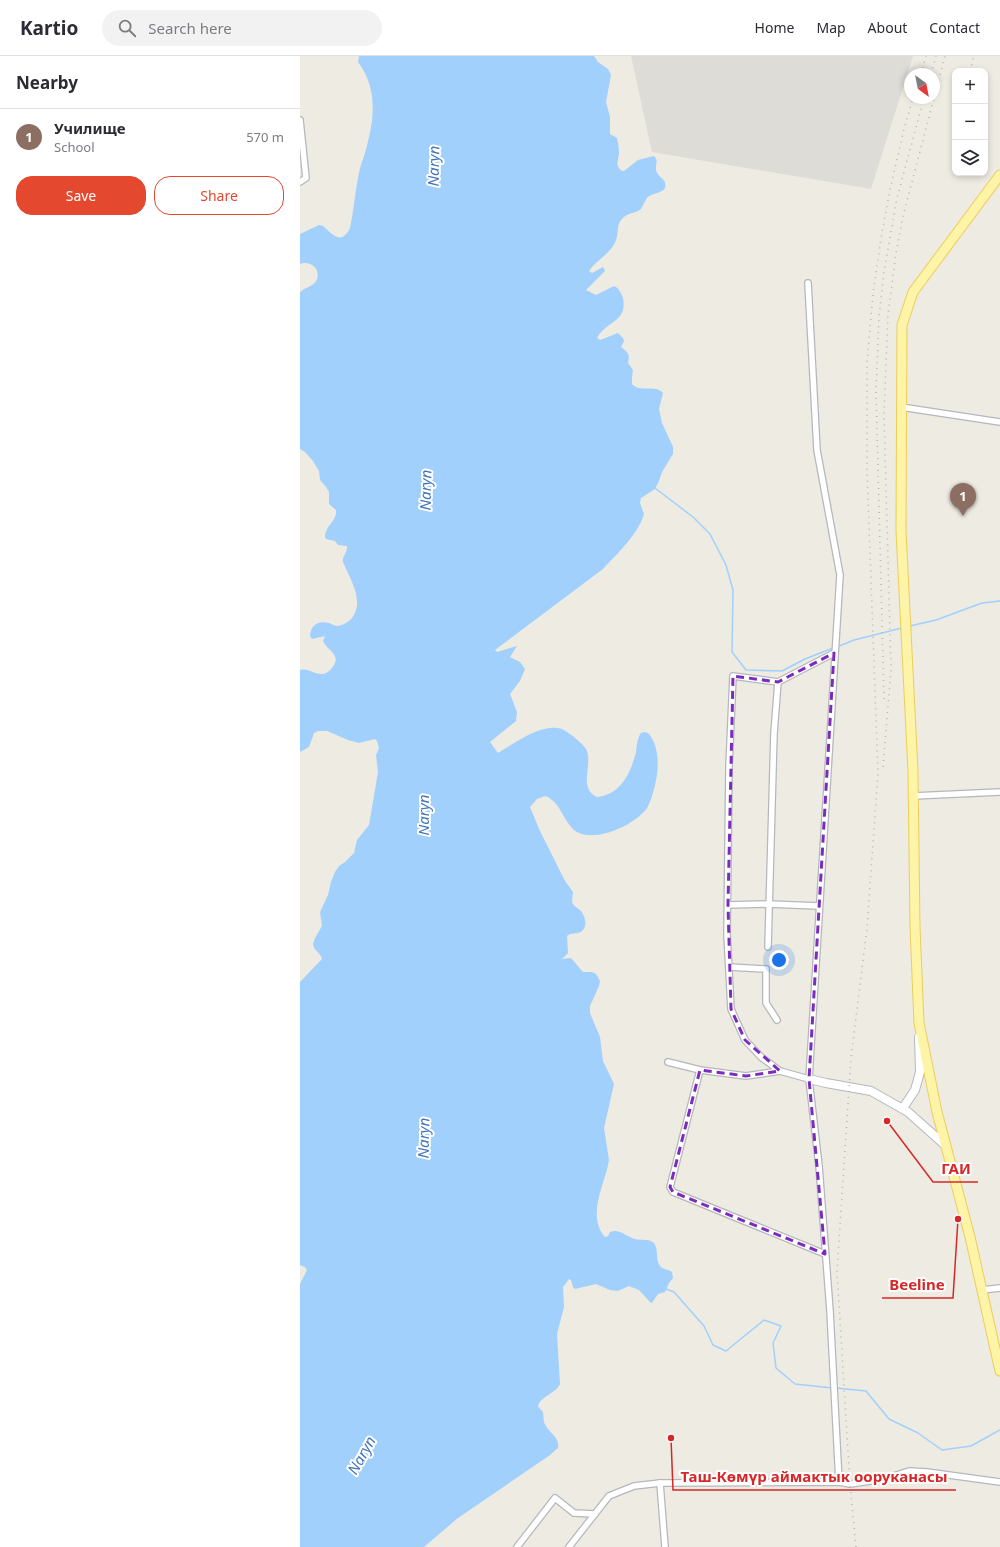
<!DOCTYPE html>
<meta charset="utf-8">
<style>
:root{--surface:#fff;--page:#f2f2f3;--text:#2b2b33;--muted:#7c7c81;--line:#e1e1e2;--accent:#e44930}
body{margin:0;font-family:"Noto Sans",sans-serif;background:var(--page);color:var(--text)}
.controls{position:absolute;right:12px;top:12px;display:grid;overflow:hidden;border-radius:8px;box-shadow:0 2px 6px #0003}
.controls button{width:36px;height:36px;display:grid;place-items:center;padding:0;border:0;border-bottom:1px solid var(--line);background:var(--surface);color:var(--text);font:20px sans-serif}
.compass{position:absolute;left:604px;top:12px;width:36px;height:36px;border-radius:50%;background:var(--surface);box-shadow:0 2px 6px #0003;rotate:148deg}
.you{position:absolute;left:479px;top:904px;width:14px;height:14px;margin:-10px;border:3px solid #fff;border-radius:50%;background:#1a73e8;box-shadow:0 0 0 6px #1a73e833}
.badge{display:grid;place-items:center;width:26px;height:26px;border-radius:50%;background:var(--accent);color:#fff;font-size:13px;font-weight:700}
.pin{position:absolute;translate:-50% -33px;filter:drop-shadow(0 1px 2px #0008)}
.pin::after{content:'';position:absolute;top:21px;width:14px;height:12px;background:inherit;clip-path:polygon(0 0,100% 0,50% 100%)}
.list{margin:0;padding:0;list-style:none}
h2{display:flex;justify-content:space-between;align-items:center;height:52px;margin:0;padding:0 16px;font-size:17px}
h2 small{font-size:13px;font-weight:400;color:var(--muted)}
.list li{display:grid;grid-template-columns:26px 1fr auto;gap:12px;align-items:center;box-sizing:border-box;height:56px;padding:0 16px;border-top:1px solid var(--line)}
.list b{display:block;font-size:15px;white-space:nowrap}
.list p{margin:0;font-size:13px;white-space:nowrap;color:var(--muted)}
.list em{font-size:13px;font-style:normal;color:var(--muted)}
.actions{display:flex;gap:8px;padding:12px 16px}
.actions a{flex:1;padding:9px 0;border:1px solid var(--accent);border-radius:16px;text-align:center;font-size:14px;color:var(--accent)}
.actions .main{background:var(--accent);color:#fff}
.icon{flex:none;width:22px;height:22px;fill:none;stroke:currentColor;stroke-width:2;stroke-linecap:round;stroke-linejoin:round}
.map{position:relative;flex:none;width:700px;height:1491px;overflow:hidden}
header{display:flex;align-items:center;gap:24px;box-sizing:border-box;height:56px;padding:0 20px;background:var(--surface);border-bottom:1px solid var(--line)}
header strong{font-size:19px}
nav{display:flex;gap:22px;margin-inline-start:auto;font-size:14px}
.search{width:280px;height:36px;background:var(--page);display:flex;align-items:center;gap:10px;box-sizing:border-box;padding:0 14px;border-radius:22px;color:var(--muted);font-size:15px}
main{display:flex}
aside{flex:1;background:var(--surface)}
.map>svg:first-child{display:block}
.industrial{fill:#dedcd6}
.water{fill:#a2d0fd}
.lines{fill:none;stroke-linecap:round;stroke-linejoin:round}
.stream{stroke:#a2d0fd;stroke-width:1.5}
.street-casing{stroke:#b5b7bc;stroke-width:8}
.secondary-casing{stroke:#b6b8be;stroke-width:10}
.primary-casing{stroke:#edcd5a;stroke-width:11}
.street{stroke:#fff;stroke-width:5.5}
.secondary{stroke:#fff;stroke-width:8}
.primary{stroke:#fdf4a7;stroke-width:9}
.rail{stroke:#b3b4b4;stroke-width:1.5;stroke-dasharray:1 5;stroke-linecap:butt}
.marked{fill:none;stroke:#7b2cbf;stroke-width:3;stroke-dasharray:8 5;stroke-linejoin:round}
.labels{text-anchor:middle;dominant-baseline:central;stroke-width:4;stroke-linejoin:round;paint-order:stroke}
.water-label{font-size:15px;font-style:italic;fill:#4275b6;stroke:#fff}
.leader{fill:none;stroke:#d62828;stroke-width:1.5}
.callout-dot{fill:#d62828;stroke:#fff;stroke-width:1.5}
.callout-label{font-size:15px;text-anchor:middle;font-weight:bold;fill:#d62828;stroke:#fff;stroke-width:4;stroke-linejoin:round;paint-order:stroke}
</style>
<header>
<strong>Kartio</strong>
<div class="search"><svg class="icon" aria-label="search" viewBox="0 0 24 24"><circle cx="10" cy="10" r="6"/><path d="M15 15l6 6"/></svg>Search here</div>
<nav><a>Home</a><a>Map</a><a>About</a><a>Contact</a></nav>
</header>
<main>
<aside>
<h2>Nearby<small></small></h2>
<ul class="list">
<li><span class="badge" style="background:#8d6e63">1</span><div><b>Училище</b><p>School</p></div><em>570 m</em></li>
</ul>
<div class="actions"><a class="main">Save</a><a>Share</a></div>
</aside>
<div class="map">
<svg width="700" height="1491" viewBox="0 0 700 1491">
<rect width="100%" height="100%" fill="#edebe2"/>
<path class="industrial" d="M331,0H613L571,133L352,96Z"/>
<path class="water" d="M59,0H294L298,6L308,13L311,19L306,46L310,61V78L317,82C318,87 319,92 319,96C319,105 314,109 322,115H324L338,104L354,100C359,105 355,108 356,114C357,120 364,122 365,127C368,138 352,136 347,142C345,145 343,149 341,153C335,158 328,156 322,163C316,169 319,177 316,184C311,198 297,203 289,215L292,217L303,211L305,215L286,234L296,239L314,230C319,232 321,237 323,242C328,266 306,265 297,282L300,284L318,277L323,282L324,285L321,291C328,297 330,297 328,307L333,314L332,321V328C340,337 355,328 363,337L359,353L362,367L373,391V398L362,416L359,425L355,433L341,442L340,447L344,458C339,477 317,498 303,513L195,594L197,596L217,590L210,601L220,606L225,613L220,625L210,638L217,656L216,665L190,686L198,697C213,688 239,669 257,672C263,672 268,677 273,680C277,684 283,688 286,693C294,708 277,732 297,741C321,739 331,716 336,696C337,690 337,682 341,677L344,676L348,677C360,690 359,713 355,729C353,737 351,745 347,752C335,769 293,789 274,774C263,764 260,745 245,740L237,743L230,751L240,775L265,825L273,836C273,840 271,845 273,848C275,851 278,852 281,855C285,860 288,870 282,875C277,879 271,876 267,880L268,897L262,903L271,902L283,916H292L296,918L300,925L299,930L290,950V957L300,981L303,1005L314,1028L304,1072L309,1104C305,1129 286,1159 305,1181L308,1180L310,1176C319,1172 327,1181 335,1183C342,1185 348,1182 354,1187C359,1194 355,1203 360,1210C363,1214 368,1213 372,1216L373,1222L369,1227L365,1236L358,1238L352,1247L350,1246L339,1234L329,1230L318,1235L310,1234L296,1228L275,1233L273,1231L271,1224L269,1223L263,1231L264,1251L257,1278L260,1328C255,1338 241,1340 238,1350C239,1353 243,1354 243,1357C244,1362 243,1366 246,1370C250,1378 260,1381 258,1392L250,1399L158,1462L124,1491H0V1228L7,1214L5,1211L0,1209V926L22,903L21,900L14,892L13,888L15,882L22,870L20,856L28,839L31,826L35,816L39,810L45,806L54,797L57,784L69,769L78,716L76,699L79,692L77,685L75,683L59,687L48,684L27,675H18L14,677L9,691L0,696V614C8,612 12,617 20,618C28,619 35,610 36,603C34,595 26,592 23,585L25,580L12,583L10,580C11,569 18,564 29,567C32,568 35,570 38,570C43,569 49,566 52,562C65,545 50,523 43,506C42,500 48,496 47,490L38,489L35,485L26,483L25,481C25,470 38,464 36,454L29,448V436L26,431L20,424L19,415L13,405L5,396L0,393V236C6,231 15,230 17,223C21,212 9,204 0,208V178L19,169L23,170C32,178 41,190 50,172C54,154 55,135 59,117C60,110 63,104 65,97C74,65 79,34 58,6Z"/>
<g class="lines">
<g class="stream">
<path d="M355,432L393,461L410,478L426,509L433,534L432,596L446,614L482,615L505,603L533,592"/>
<path d="M610,570L636,564L682,547L700,545"/>
<path d="M537,591L554,584L602,572"/>
<path d="M366,1233L374,1236L404,1270L413,1289L426,1295L464,1264L481,1270L473,1287L476,1312L495,1328L533,1332"/>
<path d="M536,1332L566,1335L589,1363L618,1377L642,1394L671,1390L700,1374"/>
</g>
<g class="street-casing">
<g id="street">
<path d="M0,64L6,122L0,126"/>
<path d="M508,227L517,394L540,519L509,1023L519,1110L530,1255L539,1426"/>
<path d="M601,351L700,366"/>
<path d="M478,626L433,620L429,711L427,878L431,953L445,984L461,1001L480,1015L509,1023"/>
<path d="M613,740L700,736"/>
<path d="M428,849L469,848L519,850"/>
<path d="M468,891L474,677L478,626L534,597"/>
<path d="M429,911L466,913V947L477,964"/>
<path d="M368,1006L400,1014L446,1020L480,1015"/>
<path d="M400,1014L370,1131L373,1136L525,1198"/>
<path d="M682,1234L700,1232"/>
<path d="M360,1427L365,1491"/>
<path d="M217,1491L255,1442L274,1457L295,1458"/>
<path d="M269,1491L309,1440L334,1430L360,1427L539,1426L550,1428L584,1423L609,1415L627,1416L700,1426"/>
</g>
</g>
<g class="secondary-casing">
<g id="secondary">
<path d="M509,1023L526,1027L571,1035L608,1056L645,1089"/>
<path d="M603,1052L615,1034L620,1016L619,981"/>
</g>
</g>
<g class="primary-casing">
<path id="primary" d="M700,119L613,236L602,269L601,475L613,715L615,871L619,967L637,1056L670,1181L700,1315"/>
</g>
<use href="#street" class="street"/>
<use href="#secondary" class="secondary"/>
<use href="#primary" class="primary"/>
<g class="rail">
<path d="M670,15L674,0"/>
<path d="M621,18L626,0"/>
<path d="M631,18L636,0"/>
<path d="M634,42L645,0"/>
<path d="M584,643L576,335L579,261L584,216L597,142L624,42"/>
<path d="M583,711L591,614L584,357L588,259L596,197L603,160L634,42"/>
<path d="M556,1491L550,1428L537,1216L551,1002L567,872L578,717L567,414V307L573,238L582,176L590,134L604,73L613,42"/>
</g>
</g>
<path class="marked" d="M534,597L509,1023L525,1198L373,1136L370,1131L400,1014L446,1020L480,1015L445,984L431,953L428,849L433,620L478,626Z"/>
<g class="labels">
<g class="water-label">
<text transform="translate(133 110) rotate(-89)">Naryn</text>
<text transform="translate(125 434) rotate(-89)">Naryn</text>
<text transform="translate(123 759) rotate(-90)">Naryn</text>
<text transform="translate(123 1082) rotate(-89)">Naryn</text>
<text transform="translate(61 1399) rotate(-61)">Naryn</text>
</g>
</g>
<path class="leader" d="M587 1065L633 1126H678M658 1163L653 1242H582M371 1382L373 1434H656"/>
<g class="callout-dot">
<circle cx="587" cy="1065" r="4"/>
<circle cx="658" cy="1163" r="4"/>
<circle cx="371" cy="1382" r="4"/>
</g>
<g class="callout-label">
<text x="656" y="1118">ГАИ</text>
<text x="617" y="1234">Beeline</text>
<text x="514" y="1426">Таш-Көмүр аймактык ооруканасы</text>
</g>
</svg>
<div class="controls">
<button>+</button>
<button>−</button>
<button><svg class="icon" aria-label="layers" viewBox="0 0 24 24"><path d="M12 4l9 5-9 5-9-5zM3 14l9 5 9-5"/></svg></button>
</div>
<svg class="compass" viewBox="-18 -18 36 36"><path d="M0-13l5 13h-10z" fill="#e53935"/><path d="M0 13l5-13h-10z" fill="#7c7c81"/></svg>
<div class="you"></div>
<div class="pin badge" style="left:663px;top:460px;background:#8d6e63">1</div>
</div>
</main>
